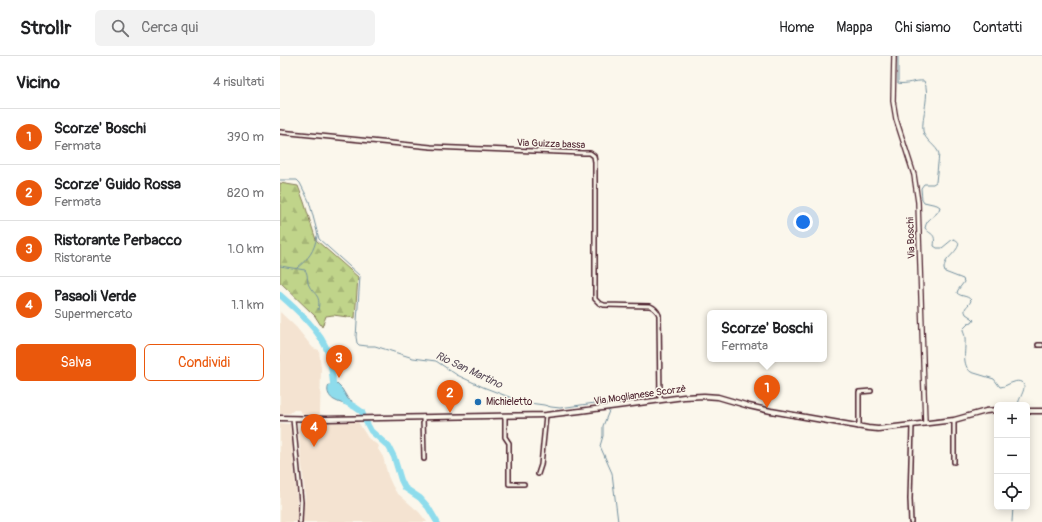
<!DOCTYPE html>
<html lang="it">
<meta charset="utf-8">
<style>
:root{--surface:#fff;--page:#f2f2f2;--text:#202124;--muted:#757577;--line:#e0e0e0;--accent:#ea580c}
body{margin:0;font-family:Pangolin,sans-serif;background:var(--page);color:var(--text)}
.controls{position:absolute;right:12px;bottom:12px;display:grid;overflow:hidden;border-radius:6px;box-shadow:0 2px 10px #0003}
.controls button{width:36px;height:36px;display:grid;place-items:center;padding:0;border:0;border-bottom:1px solid var(--line);background:var(--surface);color:var(--text);font:20px sans-serif}
.you{position:absolute;left:523px;top:166px;width:14px;height:14px;margin:-10px;border:3px solid #fff;border-radius:50%;background:#1a73e8;box-shadow:0 0 0 6px #1a73e833}
.badge{display:grid;place-items:center;width:26px;height:26px;border-radius:50%;background:var(--accent);color:#fff;font-size:13px;font-weight:700}
.pin{position:absolute;translate:-50% -33px;filter:drop-shadow(0 1px 2px #0008)}
.pin::after{content:'';position:absolute;top:21px;width:14px;height:12px;background:inherit;clip-path:polygon(0 0,100% 0,50% 100%)}
.popup{position:absolute;left:427px;top:254px;width:120px;height:52px;box-sizing:border-box;display:grid;place-content:center;border-radius:6px;background:var(--surface);filter:drop-shadow(0 1px 3px #0005);font-size:13px;white-space:nowrap;color:var(--muted)}
.popup b{font-size:15px;color:var(--text)}
.popup::after{content:'';position:absolute;left:50%;top:100%;margin-left:-8px;border:8px solid transparent;border-top-color:var(--surface)}
.list{margin:0;padding:0;list-style:none}
h2{display:flex;justify-content:space-between;align-items:center;height:52px;margin:0;padding:0 16px;font-size:17px}
h2 small{font-size:13px;font-weight:400;color:var(--muted)}
.list li{display:grid;grid-template-columns:26px 1fr auto;gap:12px;align-items:center;box-sizing:border-box;height:56px;padding:0 16px;border-top:1px solid var(--line)}
.list b{display:block;font-size:15px;white-space:nowrap}
.list p{margin:0;font-size:13px;white-space:nowrap;color:var(--muted)}
.list em{font-size:13px;font-style:normal;color:var(--muted)}
.actions{display:flex;gap:8px;padding:12px 16px}
.actions a{flex:1;padding:9px 0;border:1px solid var(--accent);border-radius:6px;text-align:center;font-size:14px;color:var(--accent)}
.actions .main{background:var(--accent);color:#fff}
.icon{flex:none;width:22px;height:22px;fill:none;stroke:currentColor;stroke-width:2;stroke-linecap:round;stroke-linejoin:round}
.map{position:relative;flex:none;width:762px;height:466px;overflow:hidden}
header{display:flex;align-items:center;gap:24px;box-sizing:border-box;height:56px;padding:0 20px;background:var(--surface);border-bottom:1px solid var(--line)}
header strong{font-size:19px}
nav{display:flex;gap:22px;margin-inline-start:auto;font-size:14px}
.search{width:280px;height:36px;background:var(--page);display:flex;align-items:center;gap:10px;box-sizing:border-box;padding:0 14px;border-radius:6px;color:var(--muted);font-size:15px}
main{display:flex}
aside{flex:1;background:var(--surface)}
.map>svg:first-child{display:block}
.built{fill:#f4e3d1}
.forest{fill:url(#forest-firs);stroke:#857a5a}
.water{fill:#8edcec;stroke:#73909f}
.lines{fill:none;stroke-linecap:round;stroke-linejoin:round}
.stream{stroke:#73909f;stroke-width:1}
.river{stroke:#8edcec;stroke-width:6}
.minor-casing{stroke:#4a1f2b;stroke-width:6}
.tertiary-casing{stroke:#4a1f2b;stroke-width:6}
.secondary-casing{stroke:#4a1f2b;stroke-width:7}
.minor{stroke:#fbf7ec;stroke-width:3}
.tertiary{stroke:#fbf7ec;stroke-width:3.5}
.secondary{stroke:#fbf7ec;stroke-width:4}
.poi-dot{fill:#1f6fb2;stroke:#fbf7ec;stroke-width:1.5}
.labels{text-anchor:middle;dominant-baseline:central;stroke-width:3;stroke-linejoin:round;paint-order:stroke}
.street-label{font-size:10px;fill:#4a1f2b;stroke:#fbf7ec}
.poi-label{font-size:10px;fill:#4a1f2b;stroke:#fbf7ec;text-anchor:start}
.water-label{font-size:11px;font-style:italic;fill:#5b4e5b;stroke:#fbf7ec}
</style>
<header>
<strong>Strollr</strong>
<div class="search"><svg class="icon" aria-label="search" viewBox="0 0 24 24"><circle cx="10" cy="10" r="6"/><path d="M15 15l6 6"/></svg>Cerca qui</div>
<nav><a>Home</a><a>Mappa</a><a>Chi siamo</a><a>Contatti</a></nav>
</header>
<main>
<aside>
<h2>Vicino<small>4 risultati</small></h2>
<ul class="list">
<li><span class="badge">1</span><div><b>Scorze' Boschi</b><p>Fermata</p></div><em>390 m</em></li>
<li><span class="badge">2</span><div><b>Scorze' Guido Rossa</b><p>Fermata</p></div><em>820 m</em></li>
<li><span class="badge">3</span><div><b>Ristorante Perbacco</b><p>Ristorante</p></div><em>1.0 km</em></li>
<li><span class="badge">4</span><div><b>Pasaoli Verde</b><p>Supermercato</p></div><em>1.1 km</em></li>
</ul>
<div class="actions"><a class="main">Salva</a><a>Condividi</a></div>
</aside>
<div class="map">
<svg width="762" height="466" viewBox="0 0 762 466">
<defs>
<pattern id="forest-firs" width="22" height="20" patternUnits="userSpaceOnUse"><rect width="22" height="20" fill="#c0d48a"/><path d="M5 1l3.5 6h-7zM16 11l3.5 6h-7z" fill="#a6b677"/></pattern>
</defs>
<rect width="100%" height="100%" fill="#fbf7ec"/>
<filter id="ink" filterUnits="userSpaceOnUse"><feTurbulence type="fractalNoise" baseFrequency=".025" numOctaves="2"/><feDisplacementMap in="SourceGraphic" scale="8" xChannelSelector="R" yChannelSelector="G"/><feConvolveMatrix kernelMatrix="1 2 1 2 8 2 1 2 1" color-interpolation-filters="sRGB"/></filter>
<g filter="url(#ink)">
<g class="built">
<path d="M0,256L16,271L33,292L39,294L41,312L40,358H39L25,359L23,358L19,354H14L10,357L0,358Z"/>
<path d="M78,366L88,382L99,390L98,393L103,401L108,420L112,429L116,436L139,456L147,466H23L25,440L19,380L18,375L19,372L23,368L25,367Z"/>
<path d="M0,367L10,368L17,445V466H0Z"/>
</g>
<path class="forest" d="M0,127L18,130L24,146L36,184L78,221L75,262L53,259L46,260L42,271L35,260L0,226Z"/>
<path class="water" d="M55,326L62,333L68,343L72,345L70,350C65,348 59,347 54,344C46,339 45,328 55,326Z"/>
<g class="lines">
<g class="stream">
<path d="M618,0V27C626,29 635,24 644,25C651,37 641,62 643,75C645,85 657,90 659,98L656,126L653,128H644L641,132L642,143L644,146L657,149L660,151C658,161 647,160 645,172C651,180 656,176 654,190L657,192H662L673,183C687,186 671,199 667,204C665,207 664,210 664,213L665,216L683,223L684,226L678,234L677,237C681,241 687,239 691,244C690,250 682,251 686,258L692,262L694,264L692,267L688,268L683,273C683,276 685,279 685,282C686,293 681,309 691,316L714,323L720,331C725,331 729,327 734,326C736,325 739,325 741,326C749,331 738,342 738,349"/>
<path d="M0,124H17L20,127L29,145L39,183L80,220L76,281L77,287L79,289L87,290H95L133,302L156,305L177,319L203,331L242,346L264,349L271,351L280,352L322,346L326,347L327,349"/>
<path d="M0,210L25,214C28,218 27,222 28,227C32,239 42,237 38,254"/>
<path d="M17,212C29,202 34,196 37,180"/>
<path d="M328,352L329,355L323,370V380L320,390L332,417L338,466"/>
<path d="M732,466L733,451"/>
</g>
<g class="river">
<path d="M0,239C16,253 42,276 48,297C52,308 52,322 54,334"/>
<path d="M64,345L75,351L82,356L85,364L91,375L109,391L114,401L121,424L125,432L140,442L148,451L157,466"/>
</g>
<g class="minor-casing">
<g id="minor">
<path d="M0,76L151,91L304,97H310L314,100L315,106V243L319,247L324,249L370,250C375,252 377,254 379,259L380,344"/>
<path d="M758,289H762"/>
<path d="M225,360V381L229,387V428H244"/>
<path d="M143,361L144,403"/>
<path d="M13,363L21,446L20,466"/>
<path d="M674,364V406"/>
<path d="M579,371V336L591,335"/>
<path d="M258,418L261,409L266,359"/>
<path d="M631,466L630,443L632,369"/>
</g>
</g>
<g class="tertiary-casing">
<path id="tertiary" d="M614,0L613,45L616,63L634,119L638,146L645,367"/>
</g>
<g class="secondary-casing">
<g id="secondary">
<path d="M747,355H762"/>
<path d="M0,362L47,363L266,359L300,355L404,341L424,340L438,341L469,350L491,355L588,372L598,373L615,371L674,364L706,355L717,354"/>
</g>
</g>
<use href="#minor" class="minor"/>
<use href="#tertiary" class="tertiary"/>
<use href="#secondary" class="secondary"/>
</g>
</g>
<circle class="poi-dot" cx="198" cy="346" r="4"/>
<g class="labels">
<g class="street-label">
<text transform="translate(271 88) rotate(2)">Via Guizza bassa</text>
<text transform="translate(631 182) rotate(-92)">Via Boschi</text>
<text transform="translate(360 339) rotate(-8)">Via Moglianese Scorzè</text>
</g>
<g class="poi-label">
<text x="206" y="346">Michieletto</text>
</g>
<g class="water-label">
<text transform="translate(189 314) rotate(25)">Rio San Martino</text>
</g>
</g>
</svg>
<div class="controls">
<button>+</button>
<button>−</button>
<button><svg class="icon" aria-label="locate" viewBox="0 0 24 24"><circle cx="12" cy="12" r="6"/><path d="M12 2v4M12 18v4M2 12h4M18 12h4"/></svg></button>
</div>
<div class="you"></div>
<div class="pin badge" style="left:487px;top:352px">1</div>
<div class="popup"><b>Scorze' Boschi</b>Fermata</div>
<div class="pin badge" style="left:170px;top:357px">2</div>
<div class="pin badge" style="left:59px;top:322px">3</div>
<div class="pin badge" style="left:34px;top:391px">4</div>
</div>
</main>
